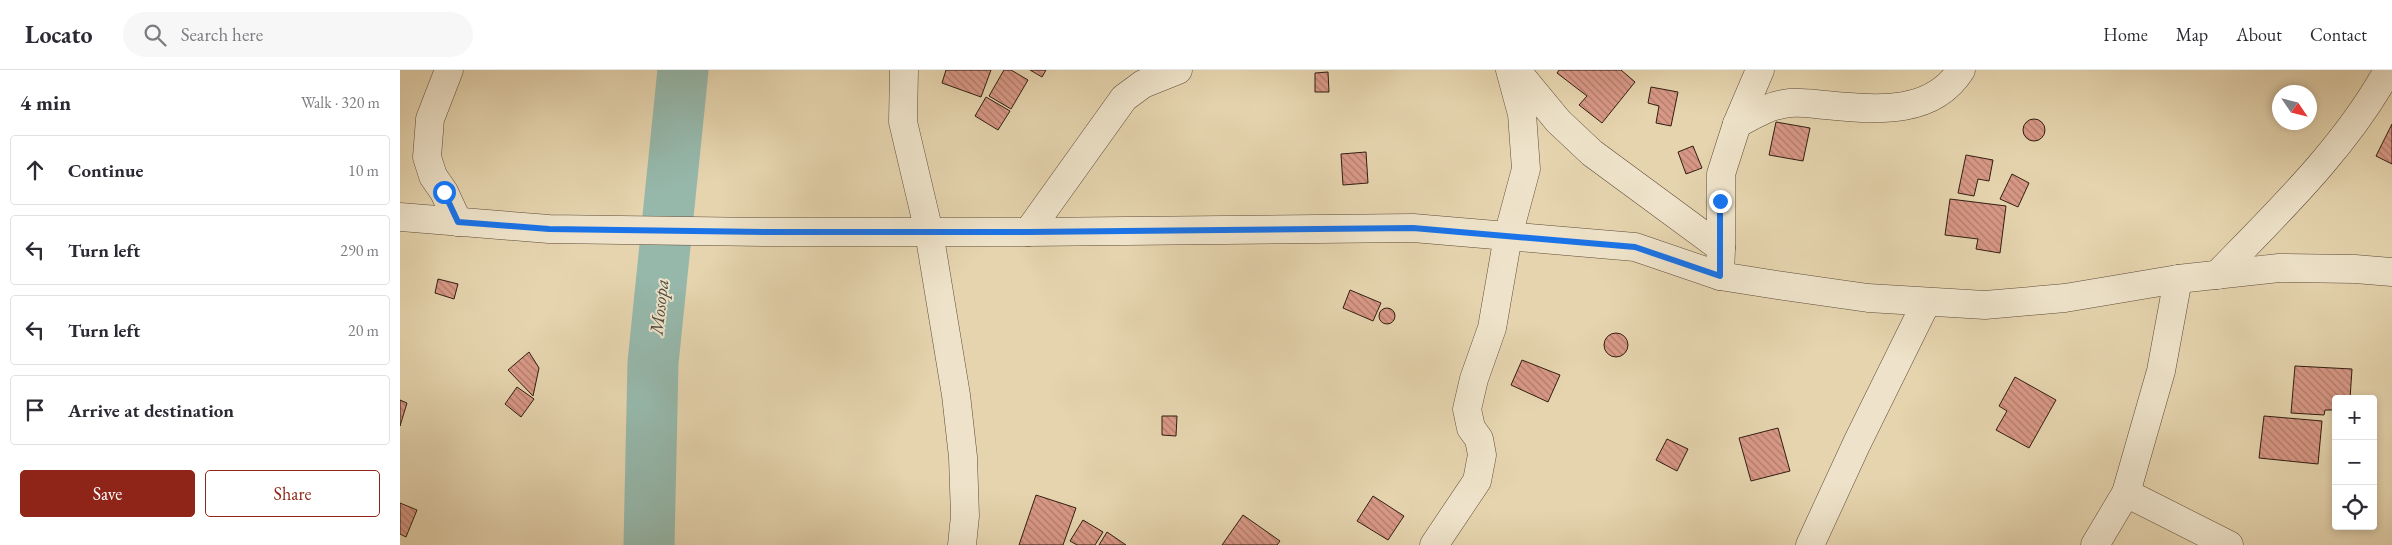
<!DOCTYPE html>
<meta charset="utf-8">
<style>
:root{--surface:#fff;--page:#f7f7f7;--text:#2b2b33;--muted:#7c7c81;--line:#e1e1e2;--accent:#8f2418}
body{margin:0;font-family:"EB Garamond",serif;background:var(--page);color:var(--text)}
.controls{position:absolute;right:15px;bottom:15px;display:grid;overflow:hidden;border-radius:5px;box-shadow:0 2px 8px #0003}
.controls button{width:45px;height:45px;display:grid;place-items:center;padding:0;border:0;border-bottom:1px solid var(--line);background:var(--surface);color:var(--text);font:25px sans-serif}
.compass{position:absolute;left:1872px;top:15px;width:45px;height:45px;border-radius:50%;background:var(--surface);box-shadow:0 2px 8px #0003;rotate:125deg}
.stop{position:absolute;width:15px;height:15px;margin:-11px;border:4px solid #1a73e8;border-radius:50%;background:#fff}
.stop.end{background:#1a73e8;border-color:#fff;box-shadow:0 1px 5px #0008}
.list{margin:0;padding:0;list-style:none}
h2{display:flex;justify-content:space-between;align-items:center;height:65px;margin:0;padding:0 20px;font-size:21px}
h2 small{font-size:16px;font-weight:400;color:var(--muted)}
.list li{display:grid;grid-template-columns:32px 1fr auto;gap:15px;align-items:center;box-sizing:border-box;height:70px;margin:0 10px 10px;padding:0 10px;border:1px solid var(--line);border-radius:5px}
.list b{display:block;font-size:19px;white-space:nowrap}
.list em{font-size:16px;font-style:normal;color:var(--muted)}
.actions{display:flex;gap:10px;padding:15px 20px}
.actions a{flex:1;padding:11px 0;border:1px solid var(--accent);border-radius:5px;text-align:center;font-size:18px;color:var(--accent)}
.actions .main{background:var(--accent);color:#fff}
.icon{flex:none;width:28px;height:28px;fill:none;stroke:currentColor;stroke-width:2;stroke-linecap:round;stroke-linejoin:round}
.map{position:relative;flex:none;width:1992px;height:475px;overflow:hidden}
header{display:flex;align-items:center;gap:30px;box-sizing:border-box;height:70px;padding:0 25px;background:var(--surface);border-bottom:1px solid var(--line)}
header strong{font-size:24px}
nav{display:flex;gap:28px;margin-inline-start:auto;font-size:18px}
.search{width:350px;height:45px;background:var(--page);display:flex;align-items:center;gap:12px;box-sizing:border-box;padding:0 18px;border-radius:28px;color:var(--muted);font-size:19px}
main{display:flex}
aside{flex:1;background:var(--surface)}
.map>svg:first-child{display:block}
.lines{fill:none;stroke-linecap:round;stroke-linejoin:round}
.river{stroke:#96b8ab;stroke-width:51}
.building{fill:url(#building-back-hatch);stroke:#311d10}
.minor-casing{stroke:#5e4b38;stroke-width:29}
.minor{stroke:#eee3ca;stroke-width:28}
.route{stroke:#1a73e8;stroke-width:6}
.labels{text-anchor:middle;dominant-baseline:central;stroke-width:4;stroke-linejoin:round;paint-order:stroke}
.water-label{font-size:19px;font-style:italic;fill:#4f4c3e;stroke:#eee3ca}
</style>
<header>
<strong>Locato</strong>
<div class="search"><svg class="icon" aria-label="search" viewBox="0 0 24 24"><circle cx="10" cy="10" r="6"/><path d="M15 15l6 6"/></svg>Search here</div>
<nav><a>Home</a><a>Map</a><a>About</a><a>Contact</a></nav>
</header>
<main>
<aside>
<h2>4 min<small>Walk · 320 m</small></h2>
<ul class="list">
<li><svg class="icon" aria-label="ahead" viewBox="0 0 24 24"><path d="M12 20V5M6 11l6-6 6 6"/></svg><div><b>Continue</b></div><em>10 m</em></li>
<li><svg class="icon" aria-label="left" viewBox="0 0 24 24"><path d="M17 20v-9H6M10 6l-5 5 5 5"/></svg><div><b>Turn left</b></div><em>290 m</em></li>
<li><svg class="icon" aria-label="left" viewBox="0 0 24 24"><path d="M17 20v-9H6M10 6l-5 5 5 5"/></svg><div><b>Turn left</b></div><em>20 m</em></li>
<li><svg class="icon" aria-label="arrive" viewBox="0 0 24 24"><path d="M6 21V4h12l-3 4 3 4H6"/></svg><div><b>Arrive at destination</b></div></li>
</ul>
<div class="actions"><a class="main">Save</a><a>Share</a></div>
</aside>
<div class="map">
<svg width="1992" height="475" viewBox="0 0 1992 475">
<defs>
<pattern id="building-back-hatch" width="6" height="6" patternUnits="userSpaceOnUse" patternTransform="scale(1.25)"><rect width="6" height="6" fill="#d89886"/><path d="M-1 5l2 2M0 0l6 6M5-1l2 2" fill="none" stroke="#b07b6c"/></pattern>
</defs>
<rect width="100%" height="100%" fill="#e5d4ae"/>
<filter id="stains"><feTurbulence type="fractalNoise" baseFrequency=".004" numOctaves="4"/><feColorMatrix values="0 0 0 0 .2 0 0 0 0 .09 0 0 0 0 .02 0 0 0 .5 -.17"/></filter>
<radialGradient id="worn" r=".72"><stop offset=".6" stop-color="#630" stop-opacity="0"/><stop offset="1" stop-color="#630" stop-opacity=".3"/></radialGradient>
<g class="lines">
<path class="river" d="M249,475L253,293L283,0"/>
</g>
<g class="building">
<path d="M546,0H591L581,27L542,13Z"/>
<path d="M604,0H611L628,10L611,39L589,26Z"/>
<path d="M630,0H646L642,7Z"/>
<path d="M1159,0H1221L1235,12L1202,53L1179,35L1187,26L1157,3Z"/>
<path d="M928,2L929,22H915V3Z"/>
<path d="M1251,17L1278,22L1271,56L1256,53L1259,36L1248,33Z"/>
<path d="M586,27L610,41L598,60L575,46Z"/>
<circle cx="1634" cy="60" r="11"/>
<path d="M1376,52L1410,58L1403,91L1369,85Z"/>
<path d="M1992,54V94L1976,86Z"/>
<path d="M1293,76L1302,98L1286,104L1278,82Z"/>
<path d="M966,82L968,113L943,115L941,84Z"/>
<path d="M1566,85L1593,90L1589,111L1578,109L1574,126L1558,123Z"/>
<path d="M1612,104L1629,113L1618,137L1600,129Z"/>
<path d="M1550,129L1606,136L1600,183L1576,179L1578,169L1545,165Z"/>
<path d="M38,209L58,214L54,229L35,223Z"/>
<path d="M950,220L981,233L973,251L943,238Z"/>
<circle cx="987" cy="246" r="8"/>
<circle cx="1216" cy="275" r="12"/>
<path d="M129,282L139,298L133,326L108,300Z"/>
<path d="M1122,290L1160,305L1148,332L1111,315Z"/>
<path d="M1895,296L1952,299L1950,329H1936V340H1925L1924,345L1891,343Z"/>
<path d="M1615,307L1656,330L1629,378L1596,360L1607,341L1599,336Z"/>
<path d="M117,317L134,329L121,347L105,334Z"/>
<path d="M0,330L7,333L0,356Z"/>
<path d="M762,346H777L776,366L762,365Z"/>
<path d="M1864,346L1922,351L1918,394L1859,388Z"/>
<path d="M1378,358L1390,401L1351,411L1339,368Z"/>
<path d="M1267,369L1288,379L1277,401L1256,390Z"/>
<path d="M636,425L676,438L663,475H619Z"/>
<path d="M973,426L1004,446L988,470L957,451Z"/>
<path d="M0,433L17,440L6,467L0,464Z"/>
<path d="M843,445L880,471L877,475H822Z"/>
<path d="M683,450L703,462L695,475H677L670,471Z"/>
<path d="M707,462L726,475H699Z"/>
</g>
<g class="lines">
<g class="minor-casing">
<g id="minor">
<path d="M49,0L30,49L27,87L33,106L44,122L58,152"/>
<path d="M504,0L503,52L529,162L556,325L563,387L565,446L562,475"/>
<path d="M1116,0L1158,51L1192,83L1321,178L1320,206"/>
<path d="M1337,54C1355,44 1370,35 1390,33C1401,32 1414,34 1425,35C1473,39 1531,47 1561,0"/>
<path d="M0,147L149,159L367,162H628L1013,158L1235,177L1320,206L1377,215L1468,228L1585,235L1665,228L1778,209L1879,198L1955,199L1992,202"/>
<path d="M628,162L724,28L743,14L778,0"/>
<path d="M1321,178V104L1337,54L1360,0"/>
<path d="M1817,205C1878,142 1946,77 1988,0"/>
<path d="M1726,423L1829,475"/>
<path d="M1034,475L1077,411L1082,385L1079,369L1071,358L1067,339L1074,309L1092,258L1108,166L1126,99L1122,44L1110,0"/>
<path d="M1410,475L1457,373L1526,233"/>
<path d="M1695,475L1726,423L1761,301L1778,209"/>
</g>
</g>
<use href="#minor" class="minor"/>
</g>
<g class="lines">
<path class="route" d="M44,122L58,152L149,159L367,162H628L1013,158L1235,177L1320,206V131"/>
</g>
<g class="labels">
<g class="water-label">
<text transform="translate(259 237) rotate(-84)">Mosopa</text>
</g>
</g>
<rect width="100%" height="100%" filter="url(#stains)"/>
<rect width="100%" height="100%" fill="url(#worn)"/>
</svg>
<div class="controls">
<button>+</button>
<button>−</button>
<button><svg class="icon" aria-label="locate" viewBox="0 0 24 24"><circle cx="12" cy="12" r="6"/><path d="M12 2v4M12 18v4M2 12h4M18 12h4"/></svg></button>
</div>
<svg class="compass" viewBox="-18 -18 36 36"><path d="M0-13l5 13h-10z" fill="#e53935"/><path d="M0 13l5-13h-10z" fill="#7c7c81"/></svg>
<div class="stop" style="left:44px;top:122px"></div>
<div class="stop end" style="left:1320px;top:131px"></div>
</div>
</main>
